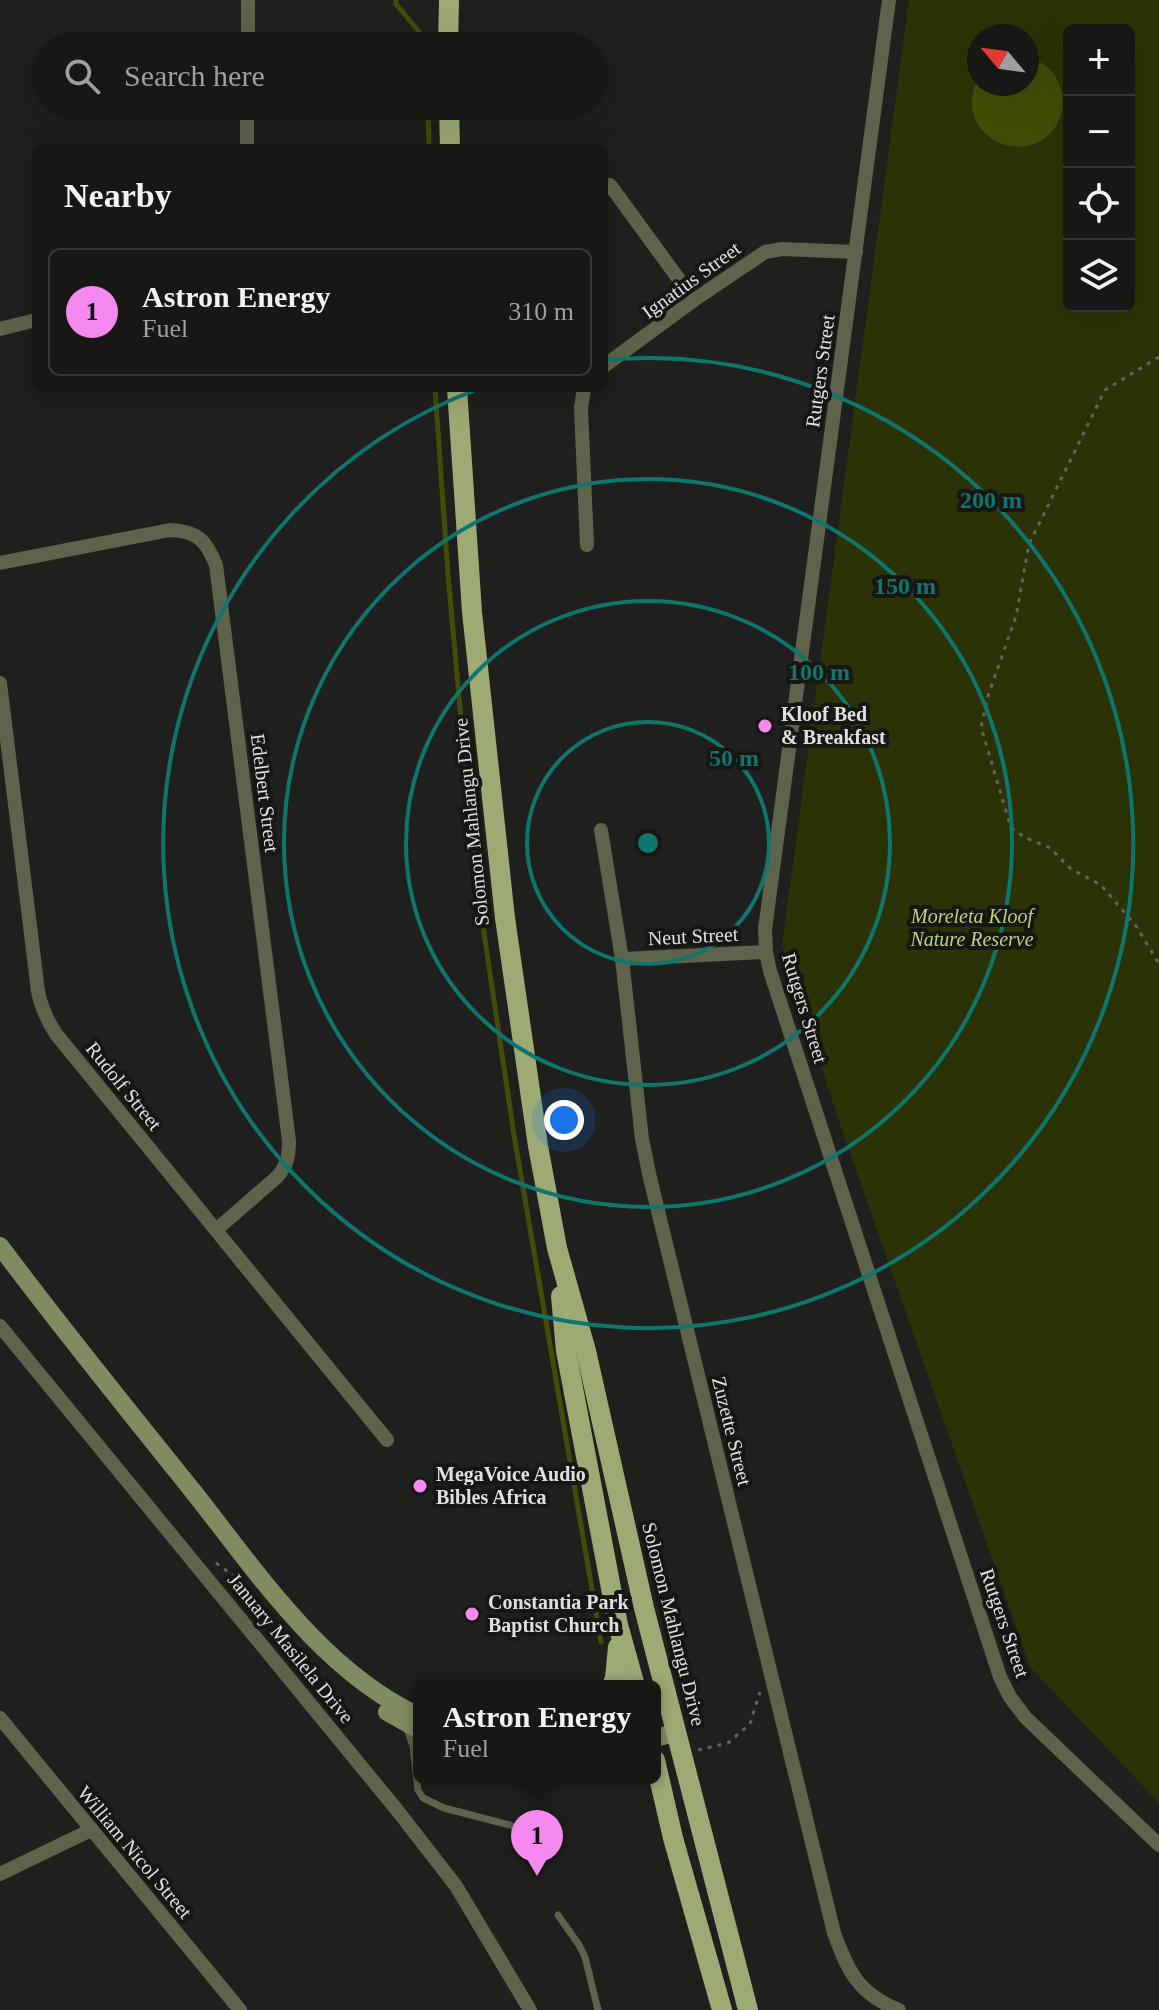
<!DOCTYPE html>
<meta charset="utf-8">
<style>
:root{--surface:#171716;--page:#242423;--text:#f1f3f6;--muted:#9e9fa1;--line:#363635;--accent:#f589ef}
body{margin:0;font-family:Georgia,serif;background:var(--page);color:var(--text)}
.controls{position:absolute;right:24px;top:24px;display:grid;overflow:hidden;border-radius:12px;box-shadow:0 8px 32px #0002}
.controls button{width:72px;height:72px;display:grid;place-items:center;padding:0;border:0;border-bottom:2px solid var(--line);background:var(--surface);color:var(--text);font:40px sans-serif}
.compass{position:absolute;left:967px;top:24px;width:72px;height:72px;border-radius:50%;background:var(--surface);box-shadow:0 8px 32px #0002;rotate:299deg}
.you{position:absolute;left:564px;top:1120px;width:28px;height:28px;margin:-20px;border:6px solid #fff;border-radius:50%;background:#1a73e8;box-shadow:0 0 0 12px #1a73e833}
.badge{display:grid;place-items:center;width:52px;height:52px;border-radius:50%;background:var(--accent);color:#111;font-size:26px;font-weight:700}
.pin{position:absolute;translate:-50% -66px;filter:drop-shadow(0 2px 4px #0008)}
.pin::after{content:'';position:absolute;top:42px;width:28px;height:24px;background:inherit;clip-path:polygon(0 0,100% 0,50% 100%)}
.popup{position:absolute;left:413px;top:1680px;width:248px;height:104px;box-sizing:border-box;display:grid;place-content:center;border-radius:12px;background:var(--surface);filter:drop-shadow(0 2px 6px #0005);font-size:26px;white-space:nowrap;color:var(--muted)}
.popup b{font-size:30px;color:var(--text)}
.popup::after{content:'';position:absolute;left:50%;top:100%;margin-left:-16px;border:16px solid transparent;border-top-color:var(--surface)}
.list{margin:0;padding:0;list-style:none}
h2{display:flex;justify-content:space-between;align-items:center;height:104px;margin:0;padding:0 32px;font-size:34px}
h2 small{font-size:26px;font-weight:400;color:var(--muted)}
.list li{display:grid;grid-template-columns:52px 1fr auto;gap:24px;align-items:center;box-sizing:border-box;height:128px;margin:0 16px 16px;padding:0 16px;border:2px solid var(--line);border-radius:12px}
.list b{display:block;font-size:30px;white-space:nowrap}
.list p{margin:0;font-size:26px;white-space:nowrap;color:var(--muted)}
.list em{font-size:26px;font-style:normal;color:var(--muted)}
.icon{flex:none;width:44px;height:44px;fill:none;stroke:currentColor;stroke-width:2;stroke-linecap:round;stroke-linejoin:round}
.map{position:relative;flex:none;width:1159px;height:2010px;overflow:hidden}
.search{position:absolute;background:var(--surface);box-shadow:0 8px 32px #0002;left:32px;top:32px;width:576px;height:88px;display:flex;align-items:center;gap:20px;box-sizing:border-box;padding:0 28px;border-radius:44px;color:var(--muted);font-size:30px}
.panel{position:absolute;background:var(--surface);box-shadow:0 8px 32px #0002;left:32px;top:144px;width:576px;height:248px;border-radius:12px}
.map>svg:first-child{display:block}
.green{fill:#2b3306;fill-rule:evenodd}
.water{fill:#414d07}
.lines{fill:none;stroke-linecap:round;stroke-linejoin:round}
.stream{stroke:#414d07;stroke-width:5}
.path{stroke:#626361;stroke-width:3;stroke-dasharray:4 6;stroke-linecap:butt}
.service{stroke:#5e644b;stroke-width:7}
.minor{stroke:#5e644b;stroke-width:14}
.secondary{stroke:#818b62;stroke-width:18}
.primary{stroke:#9daa74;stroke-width:20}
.ring{fill:none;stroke:#0f766e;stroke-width:4}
.poi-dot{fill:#f589ef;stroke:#161614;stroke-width:3}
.labels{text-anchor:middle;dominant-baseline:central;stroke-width:8;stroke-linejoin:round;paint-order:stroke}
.street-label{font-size:20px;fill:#e0e1df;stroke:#161614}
.poi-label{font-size:20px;font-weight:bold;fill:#e0e1df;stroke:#161614;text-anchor:start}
.park-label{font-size:20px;font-style:italic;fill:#bed377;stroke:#161614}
.centre{fill:#0f766e;stroke:#161614;stroke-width:4}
.ring-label{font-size:24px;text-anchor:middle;font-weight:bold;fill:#0f766e;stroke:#161614;stroke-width:8;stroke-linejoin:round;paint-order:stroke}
</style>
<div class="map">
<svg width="1159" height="2010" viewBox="0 0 1159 2010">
<rect width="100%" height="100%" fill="#1f1f1d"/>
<path class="green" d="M909,0H1159V1803L1030,1667L842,1130L782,946ZM1069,30H1129V306H1069ZM979,36H1027V84H979Z"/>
<path class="water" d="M1027,57C1044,61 1057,73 1061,89C1064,100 1063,110 1059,120C1035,174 947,139 979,76V84H1027Z"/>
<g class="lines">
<g class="stream">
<path d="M396,0V4L420,33L427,46"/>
<path d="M428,106L429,148"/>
<path d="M435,388L448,575L467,785L485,940L514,1135L601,1642"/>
</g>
<g class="path">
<path d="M1159,357L1105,390L1029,544L1016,616L988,696L981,727L1011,828L1026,838L1050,848L1071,869L1101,885L1136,926L1159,964"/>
<path d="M216,1563L239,1580"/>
<path d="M698,1750L728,1743L750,1724L760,1692"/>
</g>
<g class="service">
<path d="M406,1726L413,1746L418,1790L423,1798L444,1808L510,1825L526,1834"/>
<path d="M558,1915L579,1945L585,1957L598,2010"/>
</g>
<g class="minor">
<path d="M889,0L765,929L766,952L770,971L1000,1677L1010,1697L1025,1717L1159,1845"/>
<path d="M248,46V0"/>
<path d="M247,148V106"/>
<path d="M610,185L694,300"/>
<path d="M0,329L36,320"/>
<path d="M604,366L694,300L765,252L782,249L856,252"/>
<path d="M584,388L581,408L587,545"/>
<path d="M0,563L170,530C197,531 206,540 216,565L289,1141C289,1156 287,1166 277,1177L216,1230"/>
<path d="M0,683L38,991C41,1008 47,1020 56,1034L387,1440"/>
<path d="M601,830L622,959L642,1139L650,1178L834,1933C848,1971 858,1994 899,2010"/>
<path d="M622,959L766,952"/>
<path d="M0,1326L397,1810L456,1886L530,2010"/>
<path d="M0,1718L240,2010"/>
<path d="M0,1874L91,1830"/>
</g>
<g class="secondary">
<path d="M0,1246C62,1329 127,1409 192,1490C257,1572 322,1671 419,1716"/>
<path d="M387,1712L419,1730"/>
<path d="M655,1738L675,1733"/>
</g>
<g class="primary">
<path d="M448,46L449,0"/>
<path d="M449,106L450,148"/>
<path d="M457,388L472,612L505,918L538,1146L557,1248L586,1351L644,1608L748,2010"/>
<path d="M561,1296L566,1351L618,1625L635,1686"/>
<path d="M612,1686L615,1678L618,1647"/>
<path d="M655,1760L673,1838L722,2010"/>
</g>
</g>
<g class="ring">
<circle cx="648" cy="843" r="121"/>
<circle cx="648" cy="843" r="242"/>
<circle cx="648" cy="843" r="364"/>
<path d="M606 360A485 485 0 1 1 478 389"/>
</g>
<g class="poi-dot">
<circle cx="765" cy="726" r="8"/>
<circle cx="420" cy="1486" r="8"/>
<circle cx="472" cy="1614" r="8"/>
</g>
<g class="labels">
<g class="street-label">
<text transform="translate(691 280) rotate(-36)">Ignatius Street</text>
<text transform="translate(820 371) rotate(-82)">Rutgers Street</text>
<text transform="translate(265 793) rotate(83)">Edelbert Street</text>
<text transform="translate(471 822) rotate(-96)">Solomon Mahlangu Drive</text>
<text transform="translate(693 936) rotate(-3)">Neut Street</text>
<text transform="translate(805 1008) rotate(73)">Rutgers Street</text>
<text transform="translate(124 1086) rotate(51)">Rudolf Street</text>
<text transform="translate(732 1431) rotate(76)">Zuzette Street</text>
<text transform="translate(1005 1623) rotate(71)">Rutgers Street</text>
<text transform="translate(674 1624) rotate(76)">Solomon Mahlangu Drive</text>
<text transform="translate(291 1648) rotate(51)">January Masilela Drive</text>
<text transform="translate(135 1852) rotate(50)">William Nicol Street</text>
</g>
<g class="poi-label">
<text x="781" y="714">Kloof Bed<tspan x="781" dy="23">&amp; Breakfast</tspan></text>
<text x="436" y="1474">MegaVoice Audio<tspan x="436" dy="23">Bibles Africa</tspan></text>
<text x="488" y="1602">Constantia Park<tspan x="488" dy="23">Baptist Church</tspan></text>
</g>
<g class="park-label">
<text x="972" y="916">Moreleta Kloof<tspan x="972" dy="23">Nature Reserve</tspan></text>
</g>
</g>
<circle cx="648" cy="843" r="12" class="centre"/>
<g class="ring-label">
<text x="991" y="508">200 m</text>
<text x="905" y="594">150 m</text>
<text x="819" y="680">100 m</text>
<text x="734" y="766">50 m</text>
</g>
</svg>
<div class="controls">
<button>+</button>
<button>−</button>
<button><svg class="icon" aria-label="locate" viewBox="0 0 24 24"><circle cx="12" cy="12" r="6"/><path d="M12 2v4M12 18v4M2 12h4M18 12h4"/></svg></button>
<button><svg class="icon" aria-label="layers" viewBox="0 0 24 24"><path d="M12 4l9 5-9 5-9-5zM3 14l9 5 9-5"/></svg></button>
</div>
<svg class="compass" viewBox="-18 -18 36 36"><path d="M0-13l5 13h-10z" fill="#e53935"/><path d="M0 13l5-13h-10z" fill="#9e9fa1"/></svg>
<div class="you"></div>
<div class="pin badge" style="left:537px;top:1876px">1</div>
<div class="popup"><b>Astron Energy</b>Fuel</div>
<div class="search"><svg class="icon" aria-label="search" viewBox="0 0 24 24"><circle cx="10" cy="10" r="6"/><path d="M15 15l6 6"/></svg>Search here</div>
<section class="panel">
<h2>Nearby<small></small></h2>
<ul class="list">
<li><span class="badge">1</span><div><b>Astron Energy</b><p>Fuel</p></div><em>310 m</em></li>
</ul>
</section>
</div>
